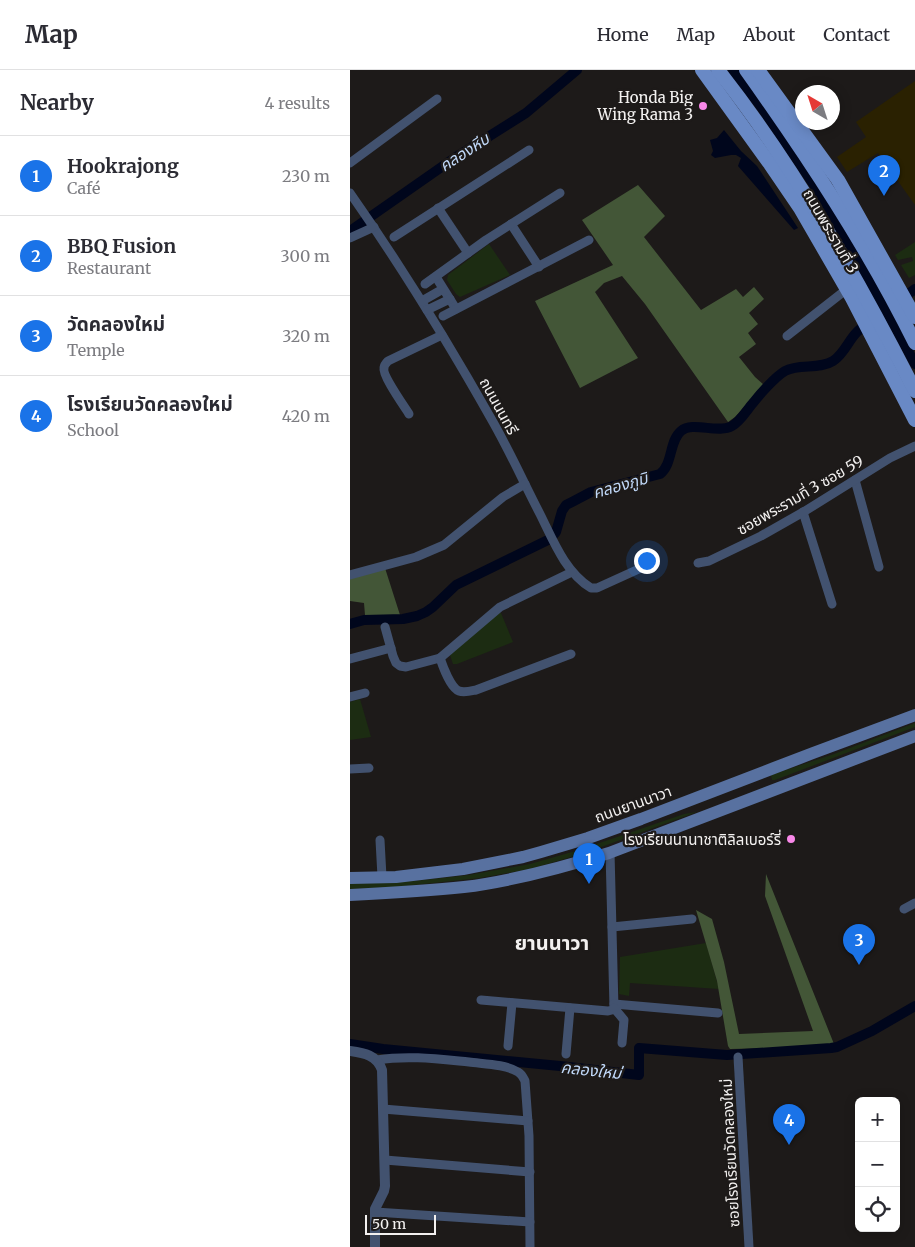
<!DOCTYPE html>
<meta charset="utf-8">
<style>
:root{--surface:#fff;--page:#f7f7f7;--text:#2b2b33;--muted:#7c7c81;--line:#e1e1e2;--accent:#1a73e8}
body{margin:0;font-family:Merriweather,"Noto Sans Thai",serif;background:var(--page);color:var(--text)}
.controls{position:absolute;right:15px;bottom:15px;display:grid;overflow:hidden;border-radius:8px;box-shadow:0 2px 12px #0003}
.controls button{width:45px;height:45px;display:grid;place-items:center;padding:0;border:0;border-bottom:1px solid var(--line);background:var(--surface);color:var(--text);font:25px sans-serif}
.compass{position:absolute;left:445px;top:15px;width:45px;height:45px;border-radius:50%;background:var(--surface);box-shadow:0 2px 12px #0003;rotate:321deg}
.scale{position:absolute;left:15px;bottom:12px;width:71px;box-sizing:border-box;padding-left:5px;border:2px solid #f3f1f0;border-top:0;font-size:14px;line-height:18px;white-space:nowrap;color:#f3f1f0;-webkit-text-stroke:4px #1d1a19;paint-order:stroke}
.you{position:absolute;left:296px;top:490px;width:18px;height:18px;margin:-12px;border:4px solid #fff;border-radius:50%;background:#1a73e8;box-shadow:0 0 0 8px #1a73e833}
.badge{display:grid;place-items:center;width:32px;height:32px;border-radius:50%;background:var(--accent);color:#fff;font-size:16px;font-weight:700}
.pin{position:absolute;translate:-50% -41px;filter:drop-shadow(0 1px 2px #0008)}
.pin::after{content:'';position:absolute;top:26px;width:18px;height:15px;background:inherit;clip-path:polygon(0 0,100% 0,50% 100%)}
.list{margin:0;padding:0;list-style:none}
h2{display:flex;justify-content:space-between;align-items:center;height:65px;margin:0;padding:0 20px;font-size:21px}
h2 small{font-size:16px;font-weight:400;color:var(--muted)}
.list li{display:grid;grid-template-columns:32px 1fr auto;gap:15px;align-items:center;box-sizing:border-box;height:80px;padding:0 20px;border-top:1px solid var(--line)}
.list b{display:block;font-size:19px;white-space:nowrap}
.list p{margin:0;font-size:16px;white-space:nowrap;color:var(--muted)}
.list em{font-size:16px;font-style:normal;color:var(--muted)}
.icon{flex:none;width:28px;height:28px;fill:none;stroke:currentColor;stroke-width:2;stroke-linecap:round;stroke-linejoin:round}
.map{position:relative;flex:none;width:565px;height:1177px;overflow:hidden}
header{display:flex;align-items:center;gap:30px;box-sizing:border-box;height:70px;padding:0 25px;background:var(--surface);border-bottom:1px solid var(--line)}
header strong{font-size:24px}
nav{display:flex;gap:28px;margin-inline-start:auto;font-size:18px}
main{display:flex}
aside{flex:1;background:var(--surface)}
.map>svg:first-child{display:block}
.green{fill:#1c2c12}
.forest{fill:#435637}
.sand{fill:#2a2101}
.water{fill:#00061c}
.lines{fill:none;stroke-linecap:round;stroke-linejoin:round}
.canal{stroke:#00061c;stroke-width:10}
.minor{stroke:#42526f;stroke-width:9}
.tertiary{stroke:#42526f;stroke-width:10}
.secondary{stroke:#5871a0;stroke-width:12}
.primary{stroke:#6989c5;stroke-width:14}
.poi-dot{fill:#f988e9;stroke:#1d1a19;stroke-width:2}
.labels{text-anchor:middle;dominant-baseline:central;stroke-width:4.5;stroke-linejoin:round;paint-order:stroke}
.poi-label{font-size:15px;fill:#f3f1f0;stroke:#1d1a19;text-anchor:end}
.street-label{font-size:15px;fill:#f3f1f0;stroke:#1d1a19}
.water-label{font-size:16px;font-style:italic;fill:#c1d9f9;stroke:#1d1a19}
.district-label{font-size:20px;font-weight:bold;fill:#f3f1f0;stroke:#1d1a19}
</style>
<header>
<strong>Map</strong>
<nav><a>Home</a><a>Map</a><a>About</a><a>Contact</a></nav>
</header>
<main>
<aside>
<h2>Nearby<small>4 results</small></h2>
<ul class="list">
<li><span class="badge">1</span><div><b>Hookrajong</b><p>Café</p></div><em>230 m</em></li>
<li><span class="badge">2</span><div><b>BBQ Fusion</b><p>Restaurant</p></div><em>300 m</em></li>
<li><span class="badge">3</span><div><b>วัดคลองใหม่</b><p>Temple</p></div><em>320 m</em></li>
<li><span class="badge">4</span><div><b>โรงเรียนวัดคลองใหม่</b><p>School</p></div><em>420 m</em></li>
</ul>
</aside>
<div class="map">
<svg width="565" height="1177" viewBox="0 0 565 1177">
<rect width="100%" height="100%" fill="#1d1a19"/>
<g class="green">
<path d="M565,172V205L559,208L551,195L563,191L562,187L548,190L545,185Z"/>
<path d="M139,174L160,205L110,227L106,224L97,210L98,205Z"/>
<path d="M147,543H151L163,572L107,594H103L100,585Z"/>
<path d="M10,629L21,667L0,670V632Z"/>
<path d="M565,653V657L425,710H422L421,705L484,684Z"/>
<path d="M347,742L235,783L180,799L130,808L45,817L0,819V813L64,811L119,805L180,794L229,780L334,744Z"/>
<path d="M356,873L369,919L280,913L279,926L269,924L270,887Z"/>
</g>
<g class="forest">
<path d="M288,115L315,146L294,167L351,240L386,219L393,227L404,217L414,229L399,243L408,254L398,263L406,274L389,287L405,307L414,315L385,347L378,352L295,234L272,206L254,213L245,222L288,288L230,318L185,231L263,195L232,150Z"/>
<path d="M35,498L50,545H15L14,533L0,531V506Z"/>
<path d="M416,804L484,974L473,977L380,979L378,976L367,911L346,840L362,849L374,892L389,964L463,961L415,826Z"/>
</g>
<path class="sand" d="M565,11V135L528,83L497,102L487,87L516,67L506,52Z"/>
<path class="water" d="M374,60L391,81L407,96L448,158L444,160L388,96L391,88L386,85H381L365,88L361,85L363,81L360,70L367,68Z"/>
<g class="lines">
<g class="canal">
<path d="M383,0L412,38L475,131L536,240L565,294"/>
<path d="M0,161L103,89L176,43L227,0"/>
<path d="M0,554L14,550L53,549L67,546L76,542L83,537L106,515L200,469L206,462L212,441L216,435L222,432L241,422L310,404C323,394 319,371 331,361C343,351 368,364 382,356C391,351 396,341 403,333C410,324 425,307 435,301C449,293 469,300 483,291C494,284 498,271 507,262C512,257 519,253 525,248C538,238 552,229 565,219"/>
<path d="M0,974L33,979L210,996L289,1005V978L377,985L481,978L487,977L522,961L565,936"/>
</g>
<g class="minor">
<path d="M0,93L87,29"/>
<path d="M0,123C52,197 99,274 143,352C160,382 174,413 190,444C203,470 215,502 241,518H247L291,498"/>
<path d="M88,138L118,183"/>
<path d="M161,154L189,197"/>
<path d="M44,167L179,80"/>
<path d="M0,168L24,157"/>
<path d="M86,207L106,239"/>
<path d="M75,214L136,170L210,123"/>
<path d="M72,231L93,219"/>
<path d="M77,240L100,229"/>
<path d="M93,246L239,170"/>
<path d="M437,266L497,219"/>
<path d="M59,344C54,336 32,305 34,298C34,295 36,293 38,291L92,265"/>
<path d="M505,410L529,497"/>
<path d="M453,442L482,534"/>
<path d="M348,493L359,491L411,466L455,441L540,388L565,376"/>
<path d="M0,505L66,487L94,475L153,427L175,414"/>
<path d="M35,557L43,586L46,593L50,596L56,597L90,588L150,537L222,502"/>
<path d="M90,588C93,597 101,618 109,621C114,623 121,621 126,620L221,584"/>
<path d="M0,589L41,578"/>
<path d="M0,627L15,623"/>
<path d="M0,699L19,698"/>
<path d="M30,770L32,807"/>
<path d="M554,839L565,833"/>
<path d="M262,857L342,849"/>
<path d="M131,930L258,941L262,940L264,938L260,782"/>
<path d="M264,934L368,943"/>
<path d="M264,938L274,950L272,973"/>
<path d="M158,976L162,933"/>
<path d="M216,984L220,938"/>
<path d="M388,987L399,1177"/>
<path d="M27,990C58,985 88,989 119,992C134,994 155,994 168,1002C172,1004 173,1007 175,1011L179,1066L180,1177"/>
<path d="M33,1039L178,1051"/>
<path d="M35,1090L180,1102"/>
<path d="M25,1142L180,1152"/>
</g>
<path class="tertiary" d="M0,981C14,983 27,985 32,1000L35,1116L34,1121L25,1139V1177"/>
<g class="secondary">
<path d="M0,808L46,807L113,799L173,787L191,782L238,768L291,749L463,683L565,645"/>
<path d="M0,825C38,823 76,821 114,817C163,811 211,798 259,783L565,666"/>
</g>
<g class="primary">
<path d="M352,0L420,94L450,138L502,228L565,350"/>
<path d="M368,0C446,99 508,209 565,321"/>
<path d="M396,0C458,87 517,176 565,273"/>
<path d="M408,0L488,110L565,247"/>
</g>
</g>
<g class="poi-dot">
<circle cx="353" cy="36" r="5"/>
<circle cx="441" cy="769" r="5"/>
</g>
<g class="labels">
<g class="poi-label">
<text x="343" y="27">Honda Big<tspan x="343" dy="17">Wing Rama 3</tspan></text>
<text x="431" y="769">โรงเรียนนานาชาติลิลเบอร์รี่</text>
</g>
<g class="street-label">
<text transform="translate(481 161) rotate(60)">ถนนพระรามที่ 3</text>
<text transform="translate(149 336) rotate(61)">ถนนนนทรี</text>
<text transform="translate(450 425) rotate(-30)">ซอยพระรามที่ 3 ซอย 59</text>
<text transform="translate(283 734) rotate(-20)">ถนนยานนาวา</text>
<text transform="translate(380 1083) rotate(-93)">ซอยโรงเรียนวัดคลองใหม่</text>
</g>
<g class="water-label">
<text transform="translate(114 82) rotate(-33)">คลองหีบ</text>
<text transform="translate(270 415) rotate(-16)">คลองภูมิ</text>
<text transform="translate(241 1000) rotate(6)">คลองใหม่</text>
</g>
<g class="district-label">
<text x="202" y="872">ยานนาวา</text>
</g>
</g>
</svg>
<div class="controls">
<button>+</button>
<button>−</button>
<button><svg class="icon" aria-label="locate" viewBox="0 0 24 24"><circle cx="12" cy="12" r="6"/><path d="M12 2v4M12 18v4M2 12h4M18 12h4"/></svg></button>
</div>
<svg class="compass" viewBox="-18 -18 36 36"><path d="M0-13l5 13h-10z" fill="#e53935"/><path d="M0 13l5-13h-10z" fill="#7c7c81"/></svg>
<div class="scale">50 m</div>
<div class="you"></div>
<div class="pin badge" style="left:239px;top:814px">1</div>
<div class="pin badge" style="left:534px;top:126px">2</div>
<div class="pin badge" style="left:509px;top:895px">3</div>
<div class="pin badge" style="left:439px;top:1075px">4</div>
</div>
</main>
